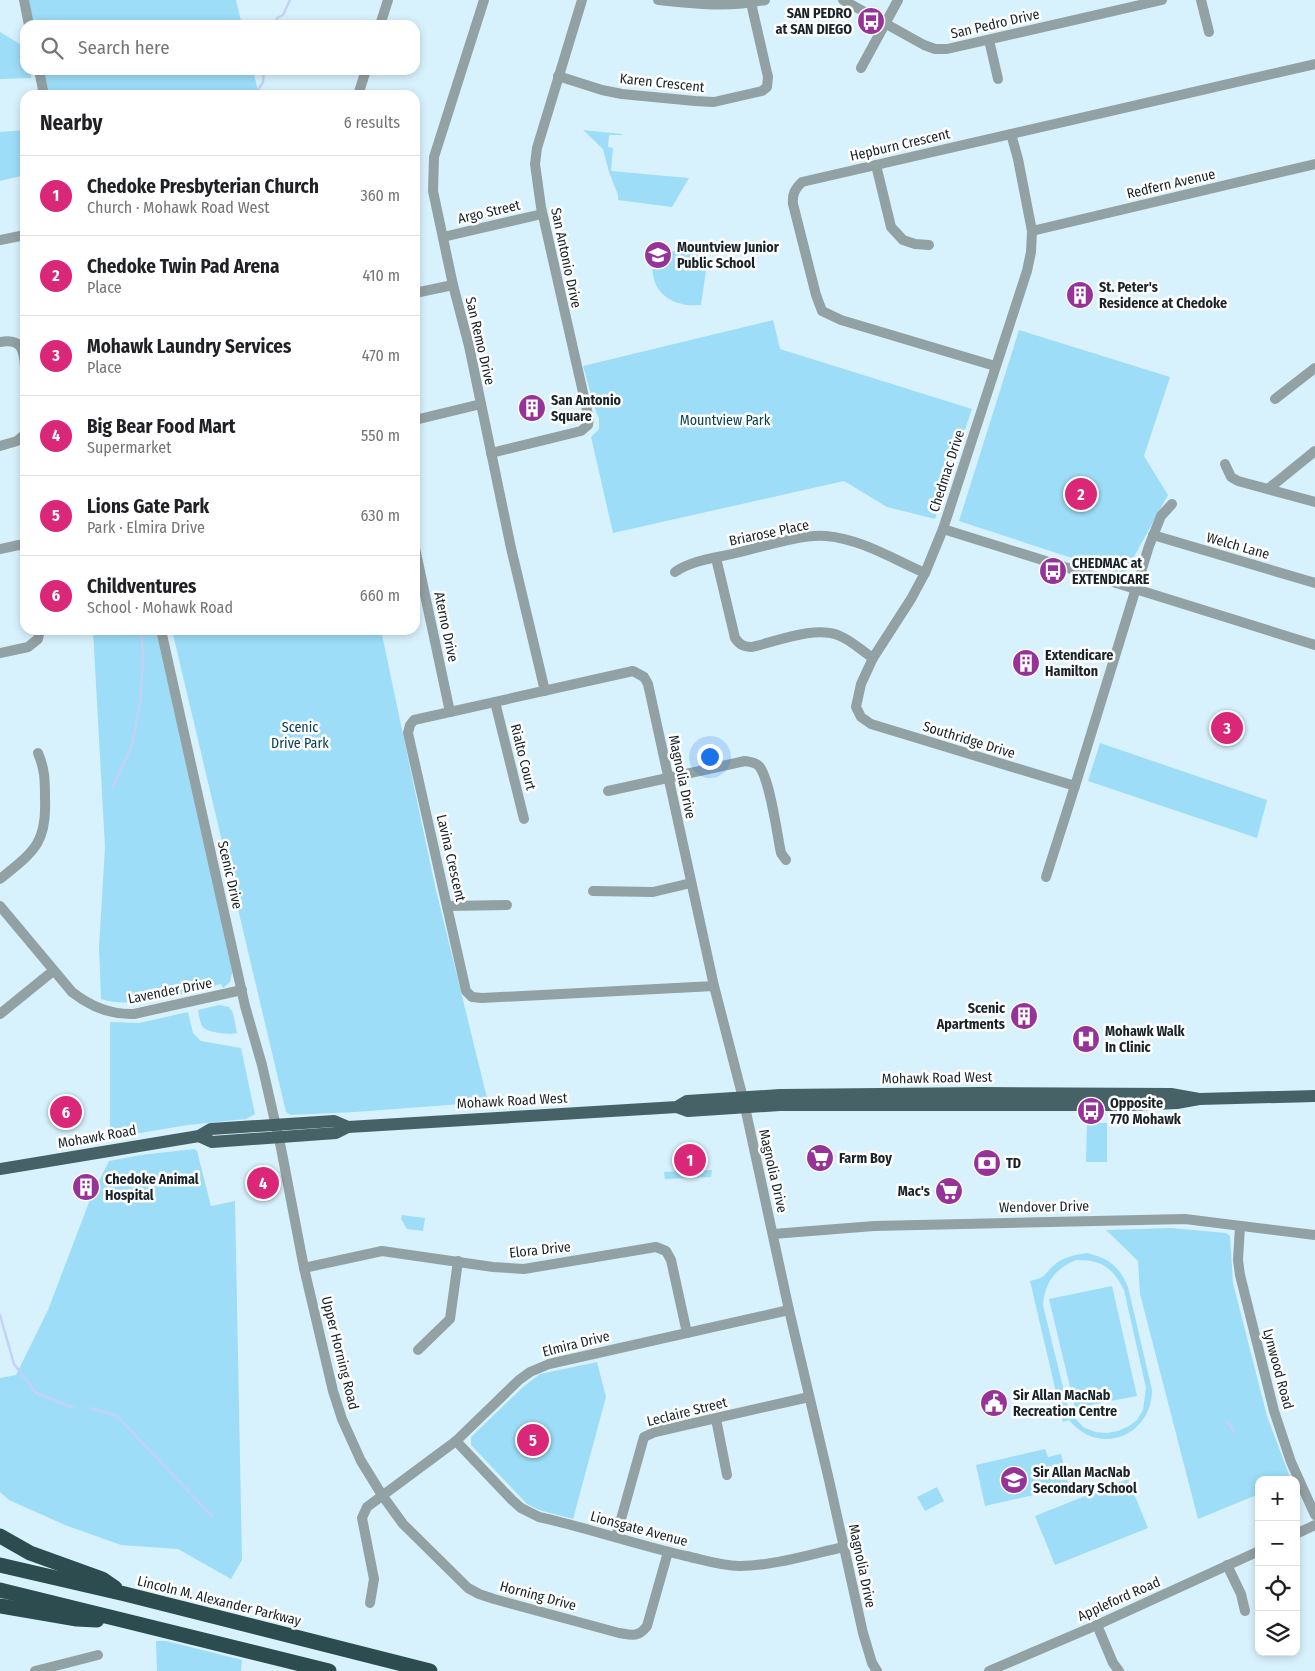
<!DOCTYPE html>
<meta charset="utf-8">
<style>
:root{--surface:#fff;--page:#f2f2f2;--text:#202124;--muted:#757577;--line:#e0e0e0;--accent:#db2777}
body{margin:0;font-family:"Fira Sans Condensed",sans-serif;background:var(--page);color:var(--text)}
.controls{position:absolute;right:15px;bottom:15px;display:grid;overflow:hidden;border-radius:10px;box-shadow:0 2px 8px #0003}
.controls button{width:45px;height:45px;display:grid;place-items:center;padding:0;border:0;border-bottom:1px solid var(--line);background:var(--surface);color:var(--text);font:25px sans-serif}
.you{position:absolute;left:709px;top:756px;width:18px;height:18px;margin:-12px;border:4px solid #fff;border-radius:50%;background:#1a73e8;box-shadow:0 0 0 8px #1a73e833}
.badge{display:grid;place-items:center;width:32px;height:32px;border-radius:50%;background:var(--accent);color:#fff;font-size:16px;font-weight:700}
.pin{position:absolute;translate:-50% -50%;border:2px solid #fff;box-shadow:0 1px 5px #0006}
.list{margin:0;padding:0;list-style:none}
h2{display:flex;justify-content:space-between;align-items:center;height:65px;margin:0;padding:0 20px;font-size:21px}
h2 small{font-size:16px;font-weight:400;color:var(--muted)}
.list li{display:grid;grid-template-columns:32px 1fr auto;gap:15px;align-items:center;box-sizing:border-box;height:80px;padding:0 20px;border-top:1px solid var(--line)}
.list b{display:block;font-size:19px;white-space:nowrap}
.list p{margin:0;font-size:16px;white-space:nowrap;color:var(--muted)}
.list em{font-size:16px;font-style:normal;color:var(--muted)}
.icon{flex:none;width:28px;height:28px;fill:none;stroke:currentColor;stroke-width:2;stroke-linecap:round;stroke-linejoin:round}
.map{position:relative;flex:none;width:1315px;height:1671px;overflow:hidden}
.search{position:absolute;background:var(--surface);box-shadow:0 2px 8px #0003;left:20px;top:20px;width:400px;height:55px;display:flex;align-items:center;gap:12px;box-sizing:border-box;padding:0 18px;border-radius:15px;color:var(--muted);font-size:19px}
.panel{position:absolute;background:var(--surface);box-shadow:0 2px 8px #0003;left:20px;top:90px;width:400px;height:545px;border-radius:15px}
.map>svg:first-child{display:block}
.green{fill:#9dddf8;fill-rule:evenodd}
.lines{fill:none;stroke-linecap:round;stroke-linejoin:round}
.stream{stroke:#c3d2f4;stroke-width:2.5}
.minor{stroke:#92a1a3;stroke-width:10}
.major{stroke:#476266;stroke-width:12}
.highway{stroke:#2c4c50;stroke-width:15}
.labels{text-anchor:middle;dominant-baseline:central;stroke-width:5;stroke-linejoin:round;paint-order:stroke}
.poi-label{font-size:14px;font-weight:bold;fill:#182429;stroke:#fff;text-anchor:start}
.street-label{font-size:14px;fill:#182429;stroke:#fff}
.park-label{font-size:14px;fill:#074052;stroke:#fff}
</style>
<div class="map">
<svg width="1315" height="1671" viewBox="0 0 1315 1671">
<rect width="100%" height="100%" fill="#d8f2fd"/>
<g class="green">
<path d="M29,0H236L242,25H33Z"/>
<path d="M0,32L25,47V70H31V78L0,79Z"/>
<path d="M44,70H253L259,95H49Z"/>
<path d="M25,130V175L0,181V132Z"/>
<path d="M583,130L622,134V135H609L608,147L613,148L611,171L689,178L672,207L618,200V195L609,172L603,149Z"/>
<path d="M655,251L702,252L708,257L701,305C665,308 645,285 655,251Z"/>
<path d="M773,320L780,349L972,409L935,519L887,507L844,481L613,533L591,437L599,429V418L596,412L583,366Z"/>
<path d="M1019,330L1170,377L1144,456L1168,495L1124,575L959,521Z"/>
<path d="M93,630H156L233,969L230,982L223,988L221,984C184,993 137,1010 101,999L99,947L105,847Z"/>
<path d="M172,630H381L435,886L488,1102L355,1112L291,1115L286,1112Z"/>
<path d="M1100,743L1267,800L1257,838L1088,781Z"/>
<path d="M219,1005L229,1007L233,1013L237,1033C230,1035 206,1033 202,1026C200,1022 199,1015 198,1010Z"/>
<path d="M188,1012L193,1033L201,1041L241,1048L255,1114L246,1119L188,1125L110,1138V1022L139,1023Z"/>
<path d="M1087,1123H1107V1162H1086Z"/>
<path d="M194,1149L197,1151L211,1206L235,1201L242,1560L231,1579L178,1549L121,1545L65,1525L9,1500L0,1492V1378L16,1375L48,1310L91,1197L109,1161L141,1155Z"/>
<path d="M712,1170L711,1177L665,1179L664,1172Z"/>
<path d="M402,1215L425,1218L423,1231L407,1229L401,1219Z"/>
<path d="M1171,1228L1226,1233L1230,1236L1233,1283L1267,1416L1291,1480H1259V1494L1198,1519L1140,1294L1138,1261L1106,1230Z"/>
<path d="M1087,1253C1110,1259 1119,1266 1128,1287L1152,1390C1152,1436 1099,1457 1069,1420L1063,1422L1030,1281C1046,1277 1042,1277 1053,1266C1062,1257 1075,1255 1087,1253ZM1076,1260C1101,1259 1113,1268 1124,1290L1146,1388L1143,1410L1137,1420L1129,1426L1118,1431L1107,1433L1095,1432L1083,1427L1074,1417L1067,1404L1043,1305C1045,1282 1055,1269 1076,1260Z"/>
<path d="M1112,1286L1137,1396L1075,1408L1049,1299Z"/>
<path d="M597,1362L606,1397L573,1519L539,1510L527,1504L471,1445V1437L523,1387L540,1374Z"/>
<path d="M1045,1449L1048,1457L1061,1454L1069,1487L985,1506L976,1465Z"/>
<path d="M1128,1479L1148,1528L1055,1565L1035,1516Z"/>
<path d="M937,1487L944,1501L925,1511L917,1497Z"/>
<path d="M156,1641H166L242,1660L241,1671H157Z"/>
</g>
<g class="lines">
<g class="stream">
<path d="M275,25L277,18L283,15L290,0"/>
<path d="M255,95L263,82L264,70"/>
<path d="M113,787L132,745L141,697L143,652L141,630"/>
<path d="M0,1315L14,1364L36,1393L74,1408"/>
<path d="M90,1408L116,1415L212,1516"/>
<path d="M1227,1421L1234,1432"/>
</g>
<g class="minor">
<path d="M24,0L29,25"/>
<path d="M484,0L434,157L433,191L453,285L469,346L511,548L545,691"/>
<path d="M658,0C694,4 729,8 765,0"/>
<path d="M843,0L924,45L935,49H947L1162,0"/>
<path d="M1201,0L1209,32"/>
<path d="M380,25L388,0"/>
<path d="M989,40L998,79"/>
<path d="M861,68L898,0"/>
<path d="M39,70L44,95"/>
<path d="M558,76L602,90L622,94L695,101L714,102L762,91L767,87L768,77L751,3"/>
<path d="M358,95L366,70"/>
<path d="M1011,134L1018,159L1032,231L1031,252L1027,271L943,529L1315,645"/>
<path d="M876,165L891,227L903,240L915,244L929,245"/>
<path d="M1032,231L1315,164"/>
<path d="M443,237L542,214"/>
<path d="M0,240L25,235"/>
<path d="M415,293L453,285"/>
<path d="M0,342C21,338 24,349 25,367"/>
<path d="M995,366L841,320L822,311L816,295L793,204C792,194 795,189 802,182L1315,64"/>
<path d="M1275,399L1315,368"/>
<path d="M415,420L481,404"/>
<path d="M0,446L17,441L25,434"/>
<path d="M491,453L581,431L588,425L589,419L541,207L535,164L537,148L582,0"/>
<path d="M1225,464L1231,477L1238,481L1315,502"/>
<path d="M1268,489L1315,451"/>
<path d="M943,529L925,573L911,599L873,658L861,684L856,707L861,717L871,724L1075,786L1149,546L1161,516L1172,504"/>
<path d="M1153,535L1315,583"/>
<path d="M415,548L450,712"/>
<path d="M0,549L19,545L25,546"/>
<path d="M716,558L735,638C740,645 744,647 752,647C778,641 816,625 840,636C852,641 862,651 873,658"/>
<path d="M675,572C692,560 716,558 736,553C762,547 800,534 826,536C861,539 893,559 925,573"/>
<path d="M161,630L245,1006L262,1065L281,1148L304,1268L333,1391L342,1419L361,1461L382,1495L403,1524L468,1588L479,1594L494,1599L619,1633C632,1635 638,1638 647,1626L668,1552"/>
<path d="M0,653L28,647L38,639L40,630"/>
<path d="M495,702L524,819"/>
<path d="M608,791L745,761C750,762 755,762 759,766C770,779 777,834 781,853L786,860"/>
<path d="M1046,877L1075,786"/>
<path d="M0,879C33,852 47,844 45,799C45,780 45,770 38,753"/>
<path d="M593,891L653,892L691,883"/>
<path d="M0,906L72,992C91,1007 110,1015 134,1014L242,990"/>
<path d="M448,906L507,905"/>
<path d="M714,986L482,998L472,997L466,991L408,733L410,725L414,720L633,671L644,677L648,684L714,986L743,1098L789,1310L829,1480L863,1633L872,1663L877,1671"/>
<path d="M0,1014L53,971"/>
<path d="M1240,1226L1238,1260L1240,1275L1274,1411L1291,1462L1315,1515"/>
<path d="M773,1234L874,1226L1185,1219L1315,1235"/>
<path d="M304,1268L382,1251L493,1267L524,1269L656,1247L666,1251L671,1260L687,1333"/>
<path d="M418,1350L450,1319L458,1261"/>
<path d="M716,1419L727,1475"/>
<path d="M456,1441L512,1500L521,1508L539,1517C588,1528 637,1545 686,1556C704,1560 721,1566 739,1566C773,1566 811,1554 844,1547"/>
<path d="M1296,1534L1315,1525"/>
<path d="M616,1537L644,1437L655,1432L809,1397"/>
<path d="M1227,1565L1241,1594L1245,1611"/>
<path d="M370,1603L374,1579L362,1518L367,1507L456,1441L519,1380L530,1372L549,1364L789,1310"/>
<path d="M1097,1625L1113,1663L1119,1671"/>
<path d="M35,1671L98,1655"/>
<path d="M989,1671L1097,1625L1259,1551"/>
</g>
<g class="major">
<path d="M677,1107L688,1111L780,1105H1129L1177,1103L1199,1099L1315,1096"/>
<path d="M199,1136L212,1142L336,1133L348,1127L677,1107L687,1101L780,1095L981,1093L1171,1094L1199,1099"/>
<path d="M0,1169L199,1136L211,1129L334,1121L348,1127"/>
</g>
<g class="highway">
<path d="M0,1536L30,1553L102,1579L115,1588"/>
<path d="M0,1565L125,1594L430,1671"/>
<path d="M0,1590L329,1671"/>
<path d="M0,1606L77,1619L97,1620"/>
</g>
</g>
<defs>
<g id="bus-disc" transform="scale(1.4375)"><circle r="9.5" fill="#963399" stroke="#fff"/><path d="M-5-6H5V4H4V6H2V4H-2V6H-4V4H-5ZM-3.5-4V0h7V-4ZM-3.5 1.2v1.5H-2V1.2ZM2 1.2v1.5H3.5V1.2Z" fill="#fff"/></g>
<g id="school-disc" transform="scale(1.4375)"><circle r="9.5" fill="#963399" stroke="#fff"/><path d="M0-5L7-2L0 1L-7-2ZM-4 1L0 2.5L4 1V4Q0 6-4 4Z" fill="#fff"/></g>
<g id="building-disc" transform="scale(1.4375)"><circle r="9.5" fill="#963399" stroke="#fff"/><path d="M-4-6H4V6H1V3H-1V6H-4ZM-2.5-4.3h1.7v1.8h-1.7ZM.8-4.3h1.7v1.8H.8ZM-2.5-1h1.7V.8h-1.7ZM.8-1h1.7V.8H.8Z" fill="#fff"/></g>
<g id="hospital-disc" transform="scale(1.4375)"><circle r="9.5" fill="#963399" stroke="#fff"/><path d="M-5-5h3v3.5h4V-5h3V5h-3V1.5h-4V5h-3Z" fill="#fff"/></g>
<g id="supermarket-disc" transform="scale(1.4375)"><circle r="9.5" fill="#963399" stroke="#fff"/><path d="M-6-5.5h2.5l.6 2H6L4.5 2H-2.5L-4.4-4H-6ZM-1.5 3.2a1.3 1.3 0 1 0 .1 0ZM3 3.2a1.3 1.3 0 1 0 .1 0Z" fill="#fff"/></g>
<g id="bank-disc" transform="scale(1.4375)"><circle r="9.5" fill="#963399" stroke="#fff"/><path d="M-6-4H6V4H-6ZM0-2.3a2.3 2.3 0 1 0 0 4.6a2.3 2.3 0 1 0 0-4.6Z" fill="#fff"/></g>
<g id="civic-disc" transform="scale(1.4375)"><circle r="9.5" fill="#963399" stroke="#fff"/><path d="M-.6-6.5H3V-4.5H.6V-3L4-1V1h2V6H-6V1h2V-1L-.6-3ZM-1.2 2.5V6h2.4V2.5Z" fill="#fff"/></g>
</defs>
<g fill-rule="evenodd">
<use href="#bus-disc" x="871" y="21"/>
<use href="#school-disc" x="658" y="255"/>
<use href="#building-disc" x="1080" y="295"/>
<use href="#building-disc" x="532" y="408"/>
<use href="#bus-disc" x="1053" y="571"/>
<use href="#building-disc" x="1026" y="663"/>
<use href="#building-disc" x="1024" y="1016"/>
<use href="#hospital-disc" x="1086" y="1039"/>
<use href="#bus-disc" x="1091" y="1111"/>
<use href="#supermarket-disc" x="820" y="1158"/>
<use href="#bank-disc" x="987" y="1163"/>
<use href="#building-disc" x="86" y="1187"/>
<use href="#supermarket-disc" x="949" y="1191"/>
<use href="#civic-disc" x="994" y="1403"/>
<use href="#school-disc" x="1014" y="1480"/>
</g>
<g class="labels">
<g class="poi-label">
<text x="852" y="13" text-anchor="end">SAN PEDRO<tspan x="852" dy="16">at SAN DIEGO</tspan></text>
<text x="677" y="247">Mountview Junior<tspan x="677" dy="16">Public School</tspan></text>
<text x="1099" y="287">St. Peter's<tspan x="1099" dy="16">Residence at Chedoke</tspan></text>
<text x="551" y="400">San Antonio<tspan x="551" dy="16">Square</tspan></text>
<text x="1072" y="563">CHEDMAC at<tspan x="1072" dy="16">EXTENDICARE</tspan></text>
<text x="1045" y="655">Extendicare<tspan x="1045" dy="16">Hamilton</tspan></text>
<text x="1005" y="1008" text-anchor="end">Scenic<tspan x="1005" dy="16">Apartments</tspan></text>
<text x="1105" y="1031">Mohawk Walk<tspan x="1105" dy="16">In Clinic</tspan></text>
<text x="1110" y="1103">Opposite<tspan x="1110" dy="16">770 Mohawk</tspan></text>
<text x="839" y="1158">Farm Boy</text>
<text x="1006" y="1163">TD</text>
<text x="105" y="1179">Chedoke Animal<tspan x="105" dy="16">Hospital</tspan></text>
<text x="930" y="1191" text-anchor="end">Mac's</text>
<text x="1013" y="1395">Sir Allan MacNab<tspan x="1013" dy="16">Recreation Centre</tspan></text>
<text x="1033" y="1472">Sir Allan MacNab<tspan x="1033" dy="16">Secondary School</tspan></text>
</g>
<g class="street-label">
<text transform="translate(995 24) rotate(-13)">San Pedro Drive</text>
<text transform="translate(662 83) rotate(6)">Karen Crescent</text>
<text transform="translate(900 145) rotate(-13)">Hepburn Crescent</text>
<text transform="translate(1171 184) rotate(-13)">Redfern Avenue</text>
<text transform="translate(489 212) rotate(-13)">Argo Street</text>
<text transform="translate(566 258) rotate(78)">San Antonio Drive</text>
<text transform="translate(480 341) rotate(77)">San Remo Drive</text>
<text transform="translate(947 471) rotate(-72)">Chedmac Drive</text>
<text transform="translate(769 533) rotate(-12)">Briarose Place</text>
<text transform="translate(1238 546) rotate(16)">Welch Lane</text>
<text transform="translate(446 627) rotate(78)">Aterno Drive</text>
<text transform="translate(969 740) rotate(17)">Southridge Drive</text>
<text transform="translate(523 757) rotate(76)">Rialto Court</text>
<text transform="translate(682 777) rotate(78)">Magnolia Drive</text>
<text transform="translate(451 858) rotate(77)">Lavina Crescent</text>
<text transform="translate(230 875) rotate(77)">Scenic Drive</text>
<text transform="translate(170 991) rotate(-11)">Lavender Drive</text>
<text transform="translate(937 1078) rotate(-1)">Mohawk Road West</text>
<text transform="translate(512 1101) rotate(-3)">Mohawk Road West</text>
<text transform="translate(97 1137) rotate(-10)">Mohawk Road</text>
<text transform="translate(773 1171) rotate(77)">Magnolia Drive</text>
<text transform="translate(1044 1207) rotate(-1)">Wendover Drive</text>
<text transform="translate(540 1250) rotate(-6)">Elora Drive</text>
<text transform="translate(576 1344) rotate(-14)">Elmira Drive</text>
<text transform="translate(340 1353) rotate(76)">Upper Horning Road</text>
<text transform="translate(1278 1369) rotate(75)">Lynwood Road</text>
<text transform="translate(687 1412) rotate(-14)">Leclaire Street</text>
<text transform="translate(639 1529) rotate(15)">Lionsgate Avenue</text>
<text transform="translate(862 1566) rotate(78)">Magnolia Drive</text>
<text transform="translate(538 1596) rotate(15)">Horning Drive</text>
<text transform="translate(1119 1599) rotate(-24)">Appleford Road</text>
<text transform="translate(219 1601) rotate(14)">Lincoln M. Alexander Parkway</text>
</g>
<g class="park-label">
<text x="725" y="420">Mountview Park</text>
<text x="300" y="727">Scenic<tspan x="300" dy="16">Drive Park</tspan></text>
</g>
</g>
</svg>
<div class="controls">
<button>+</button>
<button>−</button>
<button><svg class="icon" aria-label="locate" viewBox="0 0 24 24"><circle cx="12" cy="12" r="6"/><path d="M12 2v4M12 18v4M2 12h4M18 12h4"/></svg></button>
<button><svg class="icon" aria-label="layers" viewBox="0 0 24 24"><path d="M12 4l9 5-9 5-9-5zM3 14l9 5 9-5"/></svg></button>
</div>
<div class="you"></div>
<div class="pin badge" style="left:690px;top:1160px">1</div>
<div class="pin badge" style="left:1081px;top:494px">2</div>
<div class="pin badge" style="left:1227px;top:728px">3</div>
<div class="pin badge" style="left:263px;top:1183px">4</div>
<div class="pin badge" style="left:533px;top:1440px">5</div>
<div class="pin badge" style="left:66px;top:1112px">6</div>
<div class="search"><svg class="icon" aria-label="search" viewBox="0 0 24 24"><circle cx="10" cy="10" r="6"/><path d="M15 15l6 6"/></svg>Search here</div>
<section class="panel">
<h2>Nearby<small>6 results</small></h2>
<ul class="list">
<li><span class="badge">1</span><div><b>Chedoke Presbyterian Church</b><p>Church · Mohawk Road West</p></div><em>360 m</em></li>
<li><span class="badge">2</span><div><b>Chedoke Twin Pad Arena</b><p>Place</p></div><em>410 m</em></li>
<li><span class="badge">3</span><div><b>Mohawk Laundry Services</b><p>Place</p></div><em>470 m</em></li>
<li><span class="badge">4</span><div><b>Big Bear Food Mart</b><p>Supermarket</p></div><em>550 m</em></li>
<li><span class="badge">5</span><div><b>Lions Gate Park</b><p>Park · Elmira Drive</p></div><em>630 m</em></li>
<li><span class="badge">6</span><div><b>Childventures</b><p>School · Mohawk Road</p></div><em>660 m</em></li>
</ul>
</section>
</div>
